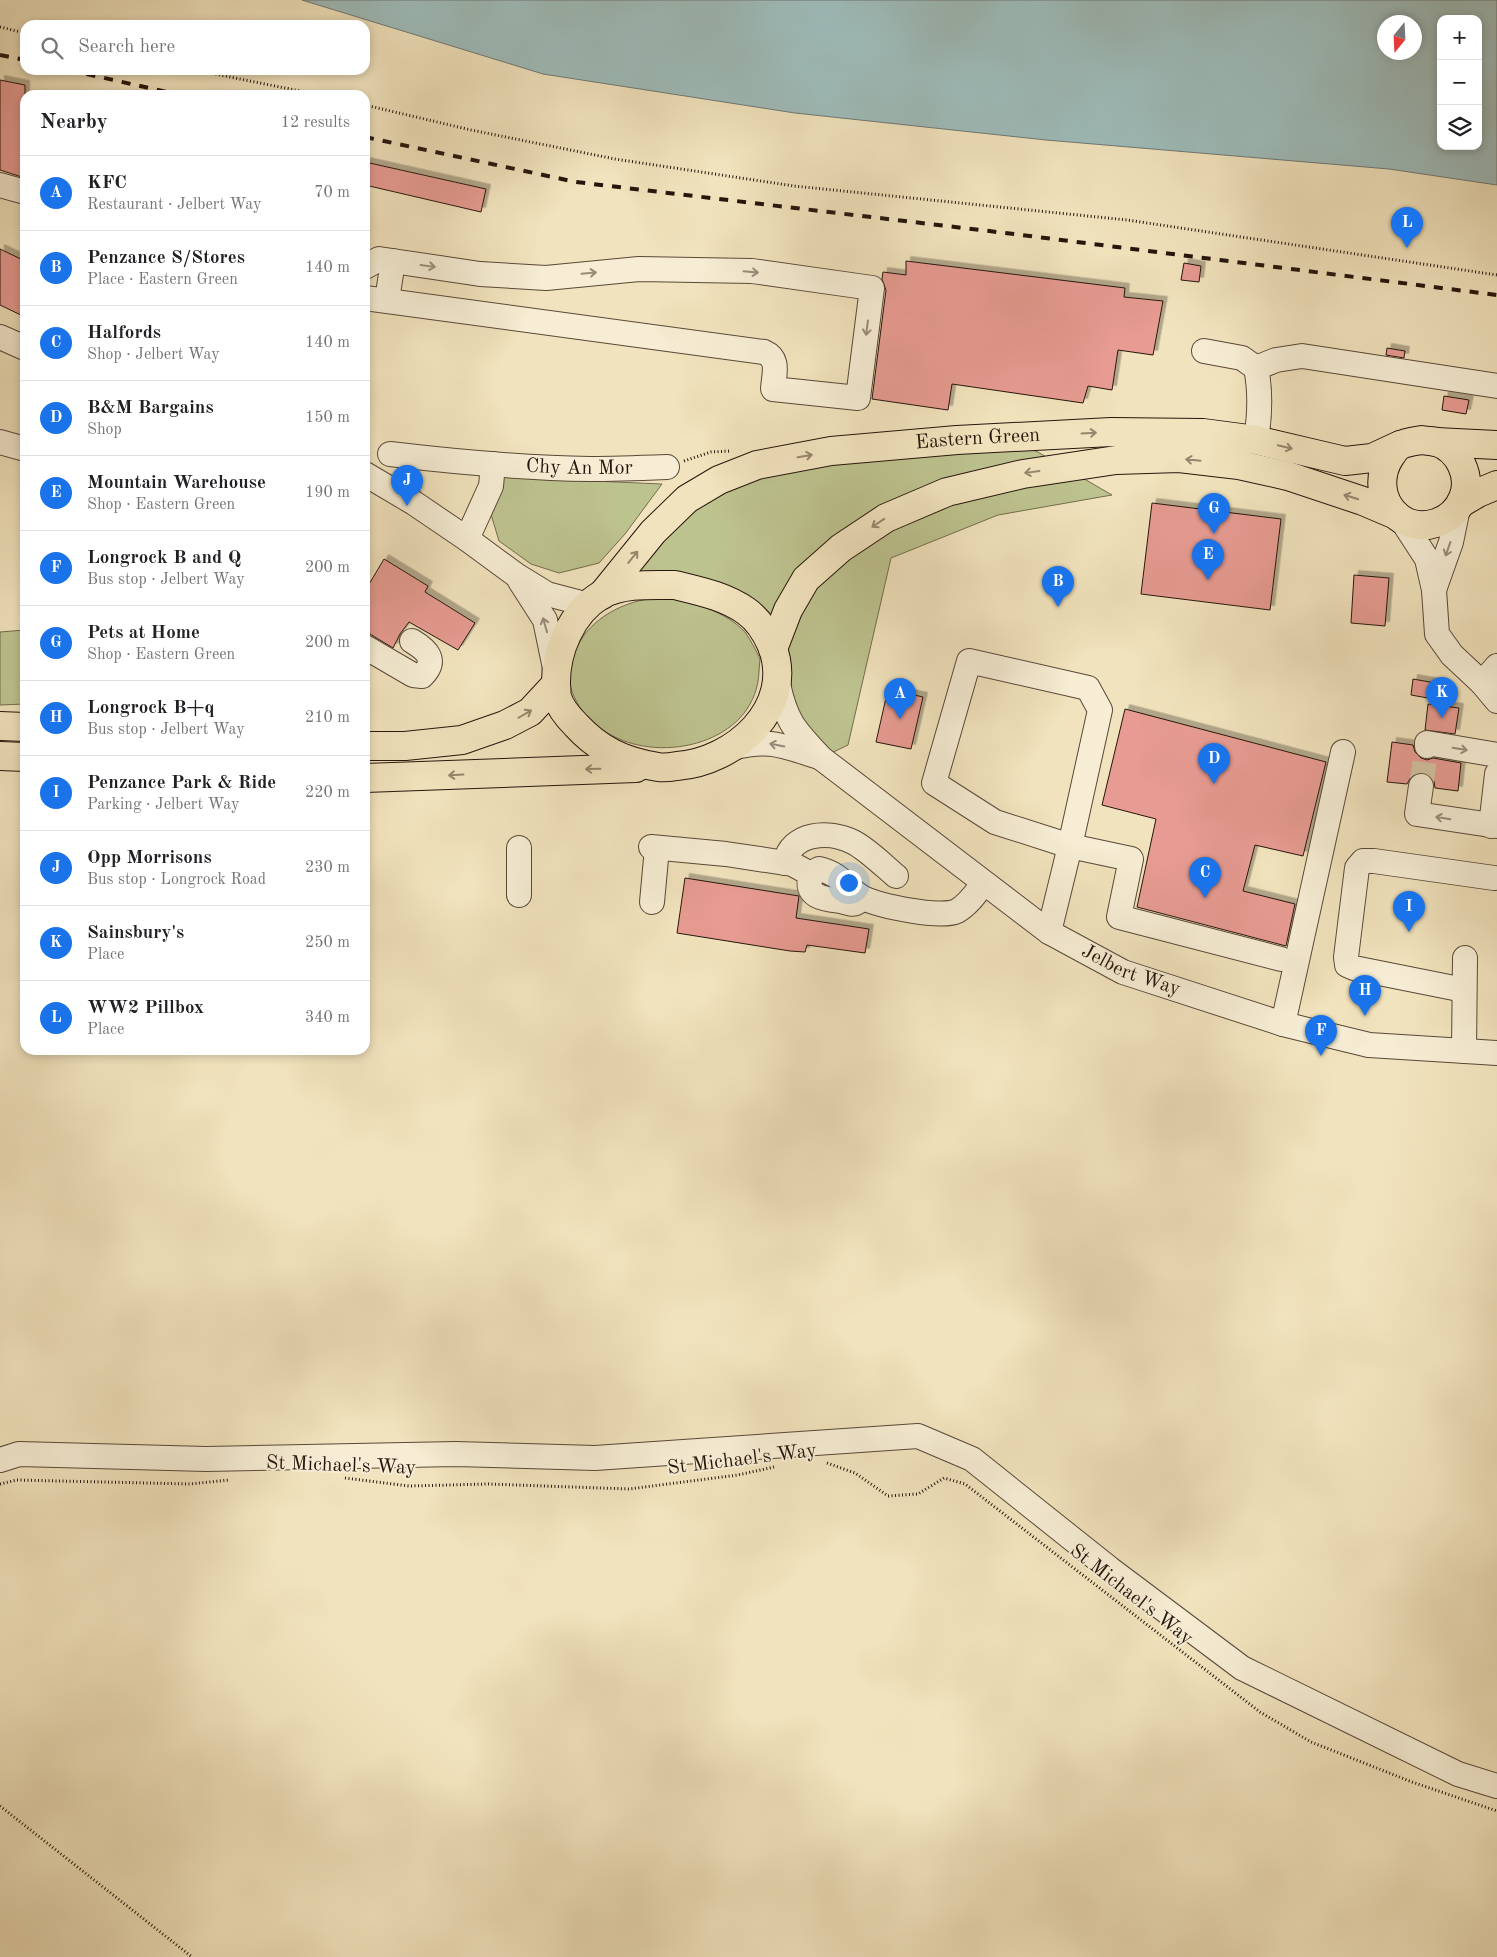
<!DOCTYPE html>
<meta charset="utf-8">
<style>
:root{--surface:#fff;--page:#f2f2f2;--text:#202124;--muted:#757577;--line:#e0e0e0;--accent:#1a73e8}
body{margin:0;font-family:"Old Standard TT",serif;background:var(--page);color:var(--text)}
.controls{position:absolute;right:15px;top:15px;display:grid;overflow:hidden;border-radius:10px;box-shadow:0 2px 8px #0003}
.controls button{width:45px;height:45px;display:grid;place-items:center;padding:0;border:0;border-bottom:1px solid var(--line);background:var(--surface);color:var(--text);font:25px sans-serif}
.compass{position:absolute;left:1377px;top:15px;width:45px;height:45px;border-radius:50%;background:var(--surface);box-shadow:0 2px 8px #0003;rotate:198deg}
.you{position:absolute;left:848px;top:882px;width:18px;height:18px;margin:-12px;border:4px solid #fff;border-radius:50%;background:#1a73e8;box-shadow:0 0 0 8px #1a73e833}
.badge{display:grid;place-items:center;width:32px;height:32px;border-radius:50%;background:var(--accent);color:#fff;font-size:16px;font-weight:700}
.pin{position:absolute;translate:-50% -41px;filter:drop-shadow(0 1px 2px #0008)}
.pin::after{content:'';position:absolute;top:26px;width:18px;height:15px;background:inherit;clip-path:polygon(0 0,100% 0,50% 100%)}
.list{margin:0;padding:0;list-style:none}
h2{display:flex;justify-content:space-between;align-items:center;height:65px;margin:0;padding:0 20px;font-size:21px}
h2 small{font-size:16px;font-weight:400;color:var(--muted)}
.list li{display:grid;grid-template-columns:32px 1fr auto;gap:15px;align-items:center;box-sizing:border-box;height:75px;padding:0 20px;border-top:1px solid var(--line)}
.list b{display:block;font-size:19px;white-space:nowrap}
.list p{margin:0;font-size:16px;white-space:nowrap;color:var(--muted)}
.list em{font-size:16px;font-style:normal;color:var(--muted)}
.icon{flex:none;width:28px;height:28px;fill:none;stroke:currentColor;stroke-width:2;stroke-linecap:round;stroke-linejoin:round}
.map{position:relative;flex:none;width:1497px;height:1957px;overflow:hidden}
.search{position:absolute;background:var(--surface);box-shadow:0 2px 8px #0003;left:20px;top:20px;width:350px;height:55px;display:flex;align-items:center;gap:12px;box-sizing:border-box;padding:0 18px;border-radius:15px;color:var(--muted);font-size:19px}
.panel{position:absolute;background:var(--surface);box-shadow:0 2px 8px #0003;left:20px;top:90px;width:350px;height:965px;border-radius:15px}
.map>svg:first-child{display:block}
.green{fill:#bdc38f;stroke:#726c4e}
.water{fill:#9ebcba;stroke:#6e7974;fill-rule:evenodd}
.building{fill:#e79b92;stroke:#26150c;filter:url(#shadow)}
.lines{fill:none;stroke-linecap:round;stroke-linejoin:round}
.minor-tunnel{stroke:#d3c4a2;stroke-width:24;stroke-dasharray:24 12;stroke-linecap:butt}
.minor-casing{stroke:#594838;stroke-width:26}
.highway-casing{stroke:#26150c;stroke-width:30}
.path{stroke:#26150c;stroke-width:3;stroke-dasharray:1 2.5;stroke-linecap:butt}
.minor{stroke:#f6edd4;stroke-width:24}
.highway{stroke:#f1e3bd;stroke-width:28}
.rail{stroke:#26150c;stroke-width:4;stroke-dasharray:9 9;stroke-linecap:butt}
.oneway{stroke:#988c7a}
.oneway2{stroke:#96866d}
.labels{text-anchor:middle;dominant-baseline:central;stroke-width:4;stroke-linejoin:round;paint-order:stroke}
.street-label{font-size:20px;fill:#26150c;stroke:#f6edd4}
</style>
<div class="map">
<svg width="1497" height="1957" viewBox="0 0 1497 1957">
<defs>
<filter id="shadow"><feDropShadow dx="4.5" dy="-4.5" stdDeviation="0" flood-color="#0004"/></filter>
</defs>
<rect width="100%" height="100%" fill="#f1e3bd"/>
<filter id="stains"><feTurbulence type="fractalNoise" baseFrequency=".004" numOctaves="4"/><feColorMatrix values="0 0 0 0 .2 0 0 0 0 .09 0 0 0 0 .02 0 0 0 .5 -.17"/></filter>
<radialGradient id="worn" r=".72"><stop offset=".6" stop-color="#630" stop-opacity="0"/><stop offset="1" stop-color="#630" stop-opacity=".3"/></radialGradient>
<g class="green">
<path d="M957,440L1036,451L1112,495L998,515L891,558L848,745L821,758L746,611L622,588L653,532L723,478Z"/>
<path d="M501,477L662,484L625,534L599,563L559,573L531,564L499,541L490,511Z"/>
<path d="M687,600C707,608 728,615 743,630C747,633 758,654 760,659C760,663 759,667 759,671C757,739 671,763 617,738C605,732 592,726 584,714C577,703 569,690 569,676C568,673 570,669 571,665C578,631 605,610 638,601C653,597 672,600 687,600Z"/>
<path d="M25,630V704L0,705V632Z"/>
</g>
<path class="water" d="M302,0H1497V185L1389,169L1046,140L795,113L543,74ZM1441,19H1478V146H1441ZM1384,22H1414V52H1384Z"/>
<g class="building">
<path d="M0,80L25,85V178L0,170Z"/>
<path d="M365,162L486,189L481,212L365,185Z"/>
<path d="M0,249L25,261V317L0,305Z"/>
<path d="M906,261L1125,288L1124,297L1163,301L1153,355L1118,350L1112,390L1088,386L1083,403L952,384L948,410L872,399L886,290L882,279L883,272L906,275Z"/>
<path d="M1184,263L1201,266L1199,282L1181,280Z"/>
<path d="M1387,348L1405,351L1404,358L1386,355Z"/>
<path d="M1444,396L1469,400L1466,414L1442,410Z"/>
<path d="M1152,503L1281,519L1270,610L1141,594Z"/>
<path d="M384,559L428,586L425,592L475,623L458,650L409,622L400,634L393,648L365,631V591Z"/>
<path d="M1354,575L1389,578L1385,626L1351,623Z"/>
<path d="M1413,679L1441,684L1439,700L1411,695Z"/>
<path d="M888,689L923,697L911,749L876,742Z"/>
<path d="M1428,704L1459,708L1455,734L1425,730Z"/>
<path d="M1125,709L1326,762L1303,856L1255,845L1243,891L1295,904L1286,946L1137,907L1156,819L1102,805Z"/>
<path d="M1392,742L1413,745L1415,752L1421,758L1427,760L1433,758L1461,763L1458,791L1435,788L1434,781L1430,776L1422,772L1416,773L1411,777L1407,784L1387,782Z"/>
<path d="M685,878L799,896L796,918L869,929L865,953L807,945L805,952L790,951L677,933Z"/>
</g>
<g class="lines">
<path class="minor-tunnel" d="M1421,786L1427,746"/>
<g class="minor-casing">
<g id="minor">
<path d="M0,185L25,192"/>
<path d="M365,267L379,259L480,274L546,278L639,269L752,271L872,288L858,398L773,389C774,373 780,359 764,352L365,298"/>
<path d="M387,300L393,261"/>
<path d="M0,337L25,348"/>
<path d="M1204,351L1242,358L1256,368C1261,392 1260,415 1256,440"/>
<path d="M1256,368L1276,360L1302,356L1497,386"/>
<path d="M0,442L25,449"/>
<path id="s1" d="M390,454C457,462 523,468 590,469C615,469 641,468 667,467"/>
<path d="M365,474L414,503L467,539L516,575L547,594L589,605"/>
<path d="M1401,519L1427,559L1434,590L1437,634L1452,655L1482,683L1497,701"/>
<path d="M467,539L491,486L493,464"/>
<path d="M520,581L545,620L556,673"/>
<path d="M1434,590L1451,542L1458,508"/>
<path d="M365,647L413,675L422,676C438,660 427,650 412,641"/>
<path d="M969,661L1088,688L1100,710L1070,846L995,822L934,783Z"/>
<path d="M1482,683L1497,666"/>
<path id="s2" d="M778,684C786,722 795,730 821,758L1049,932L1123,972L1283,1024L1369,1045L1497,1053"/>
<path d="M1427,746V743L1497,755"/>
<path d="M732,748C770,738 783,746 819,757"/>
<path d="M1421,786L1417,814L1497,826"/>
<path d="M1491,826L1497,774"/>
<path d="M651,847L726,854L792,864L811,874"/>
<path d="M785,863C791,832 829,830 853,842C867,849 884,866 896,876"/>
<path d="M519,895V848"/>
<path d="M863,898C861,899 859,902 856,903C852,905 845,902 840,901C823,899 804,897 811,874L819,869C842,874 846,889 863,898C880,906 941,919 957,911C968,905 976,893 983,884"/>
<path d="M652,902L657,848"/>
<path d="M1049,932L1070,846L1131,859L1119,917L1281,959"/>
<path d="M1464,990L1354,968L1347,965L1346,957L1357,868L1363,861H1374L1494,878"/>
<path d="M1283,1024L1343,752"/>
<path d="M1464,1051L1465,958"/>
<path d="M0,1460L19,1454L206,1459L456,1454L595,1458L918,1436L972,1459L1110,1569L1242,1668L1458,1774L1497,1786"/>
</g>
</g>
<g class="highway-casing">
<g id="highway">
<path d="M1422,440C1426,441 1432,441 1437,442C1459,450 1472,476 1463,498C1458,510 1449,519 1436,523C1396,536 1368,491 1390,457C1392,454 1396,448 1399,446C1405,442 1415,441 1422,440Z"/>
<path d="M1436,442L1497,445"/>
<path d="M1461,503L1478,493L1497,485"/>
<path d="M675,585C699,591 725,596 746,611C759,620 766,632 772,646C796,708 734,762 677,766C671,767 664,768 658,767C624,762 599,750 576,725C569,718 560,707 557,697C556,694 557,689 556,686C555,652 571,613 601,595C623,583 651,585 675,585Z"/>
<path id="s3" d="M602,595L653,532L687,499L719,480L757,465L831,451L957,440L1111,432L1203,433L1256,440L1345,461L1372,458L1400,445"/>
<path d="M773,649L788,610L806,579L841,548L886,518L947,492L1023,474L1116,460L1179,458L1239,465L1288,476L1363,501L1396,515"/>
<path d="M0,726L25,727"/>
<path d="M365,746H405L462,740L505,725L530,712L556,684"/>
<path d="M0,756L25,757"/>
<path d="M365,778L636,768"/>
</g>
</g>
<g class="path">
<path d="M0,27L25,33"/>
<path d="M195,70L320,95"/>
<path d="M365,105L471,130L615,159L794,186L1127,220L1497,275"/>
<path d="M684,461L711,452L731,451"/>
<path d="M827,1463L855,1473L888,1496L918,1494L944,1478L965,1484L1260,1712L1311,1742L1412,1782L1497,1811"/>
<path d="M345,1478L409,1486L488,1484L629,1489L738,1475L774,1467"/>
<path d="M0,1484L17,1480L190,1484L229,1480"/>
<path d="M0,1806L192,1957"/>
</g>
<use href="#minor" class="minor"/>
<use href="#highway" class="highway"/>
<g class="rail">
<path d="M0,55L25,60"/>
<path d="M69,70L180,95"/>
<path d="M365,137L576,182L1014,234L1497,295"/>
</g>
</g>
<defs><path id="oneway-shaft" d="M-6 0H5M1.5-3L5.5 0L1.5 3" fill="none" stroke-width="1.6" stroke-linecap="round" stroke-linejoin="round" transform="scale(1.25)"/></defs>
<g class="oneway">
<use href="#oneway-shaft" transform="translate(428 266) rotate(8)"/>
<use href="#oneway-shaft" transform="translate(751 272) rotate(5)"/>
<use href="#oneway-shaft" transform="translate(589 273) rotate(-5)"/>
<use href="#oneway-shaft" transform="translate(867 328) rotate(97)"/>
<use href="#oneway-shaft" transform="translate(1448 549) rotate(109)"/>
<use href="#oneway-shaft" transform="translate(545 625) rotate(-106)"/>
<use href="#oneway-shaft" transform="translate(777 745) rotate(-169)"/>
<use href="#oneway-shaft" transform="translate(1460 749) rotate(10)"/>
<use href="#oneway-shaft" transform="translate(1443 818) rotate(-171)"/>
</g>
<g class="oneway2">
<use href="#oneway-shaft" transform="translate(1089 433) rotate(-3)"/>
<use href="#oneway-shaft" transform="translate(1285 447) rotate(14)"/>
<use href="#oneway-shaft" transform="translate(805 456) rotate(-10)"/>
<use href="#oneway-shaft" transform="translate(1193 460) rotate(-174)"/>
<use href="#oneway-shaft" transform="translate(1032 472) rotate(172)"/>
<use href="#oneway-shaft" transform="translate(1351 497) rotate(-162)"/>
<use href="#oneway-shaft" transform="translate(878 523) rotate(146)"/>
<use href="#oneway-shaft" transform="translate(633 557) rotate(-51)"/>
<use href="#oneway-shaft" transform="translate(525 714) rotate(-30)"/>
<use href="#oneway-shaft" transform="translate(593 769) rotate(179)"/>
<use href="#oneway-shaft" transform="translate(456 775) rotate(177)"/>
</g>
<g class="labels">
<g class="street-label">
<text stroke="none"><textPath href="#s3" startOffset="429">Eastern Green</textPath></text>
<text stroke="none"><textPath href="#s1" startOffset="190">Chy An Mor</textPath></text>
<text stroke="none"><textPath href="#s2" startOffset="465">Jelbert Way</textPath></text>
<text transform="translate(742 1460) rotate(-7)">St Michael's Way</text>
<text transform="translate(341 1466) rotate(2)">St Michael's Way</text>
<text transform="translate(1131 1595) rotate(38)">St Michael's Way</text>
</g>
</g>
<rect width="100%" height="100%" filter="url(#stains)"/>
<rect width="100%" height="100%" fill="url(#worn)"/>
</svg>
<div class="controls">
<button>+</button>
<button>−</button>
<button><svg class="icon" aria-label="layers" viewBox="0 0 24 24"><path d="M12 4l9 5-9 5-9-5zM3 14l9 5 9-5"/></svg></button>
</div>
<svg class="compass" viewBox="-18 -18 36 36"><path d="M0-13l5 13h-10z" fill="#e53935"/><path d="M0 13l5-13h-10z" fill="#757577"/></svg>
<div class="you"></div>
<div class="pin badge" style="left:900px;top:719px">A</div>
<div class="pin badge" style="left:1058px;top:607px">B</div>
<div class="pin badge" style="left:1205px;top:898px">C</div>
<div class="pin badge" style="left:1214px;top:784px">D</div>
<div class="pin badge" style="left:1208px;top:580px">E</div>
<div class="pin badge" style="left:1321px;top:1056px">F</div>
<div class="pin badge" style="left:1214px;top:534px">G</div>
<div class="pin badge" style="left:1365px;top:1016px">H</div>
<div class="pin badge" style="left:1409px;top:932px">I</div>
<div class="pin badge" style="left:407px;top:506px">J</div>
<div class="pin badge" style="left:1442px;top:718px">K</div>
<div class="pin badge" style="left:1407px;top:248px">L</div>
<div class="search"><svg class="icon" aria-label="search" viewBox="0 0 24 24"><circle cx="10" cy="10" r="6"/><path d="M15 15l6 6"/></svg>Search here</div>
<section class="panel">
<h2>Nearby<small>12 results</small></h2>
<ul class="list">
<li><span class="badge">A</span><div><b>KFC</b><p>Restaurant · Jelbert Way</p></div><em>70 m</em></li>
<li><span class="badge">B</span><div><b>Penzance S/Stores</b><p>Place · Eastern Green</p></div><em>140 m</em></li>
<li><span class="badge">C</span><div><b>Halfords</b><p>Shop · Jelbert Way</p></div><em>140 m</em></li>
<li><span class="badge">D</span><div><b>B&amp;M Bargains</b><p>Shop</p></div><em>150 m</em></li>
<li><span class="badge">E</span><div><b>Mountain Warehouse</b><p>Shop · Eastern Green</p></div><em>190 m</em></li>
<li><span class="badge">F</span><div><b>Longrock B and Q</b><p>Bus stop · Jelbert Way</p></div><em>200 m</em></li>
<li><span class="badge">G</span><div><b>Pets at Home</b><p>Shop · Eastern Green</p></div><em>200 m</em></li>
<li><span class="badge">H</span><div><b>Longrock B+q</b><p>Bus stop · Jelbert Way</p></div><em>210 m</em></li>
<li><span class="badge">I</span><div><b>Penzance Park &amp; Ride</b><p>Parking · Jelbert Way</p></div><em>220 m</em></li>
<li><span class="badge">J</span><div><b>Opp Morrisons</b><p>Bus stop · Longrock Road</p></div><em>230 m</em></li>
<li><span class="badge">K</span><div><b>Sainsbury's</b><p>Place</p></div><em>250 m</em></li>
<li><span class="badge">L</span><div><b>WW2 Pillbox</b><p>Place</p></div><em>340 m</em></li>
</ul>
</section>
</div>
